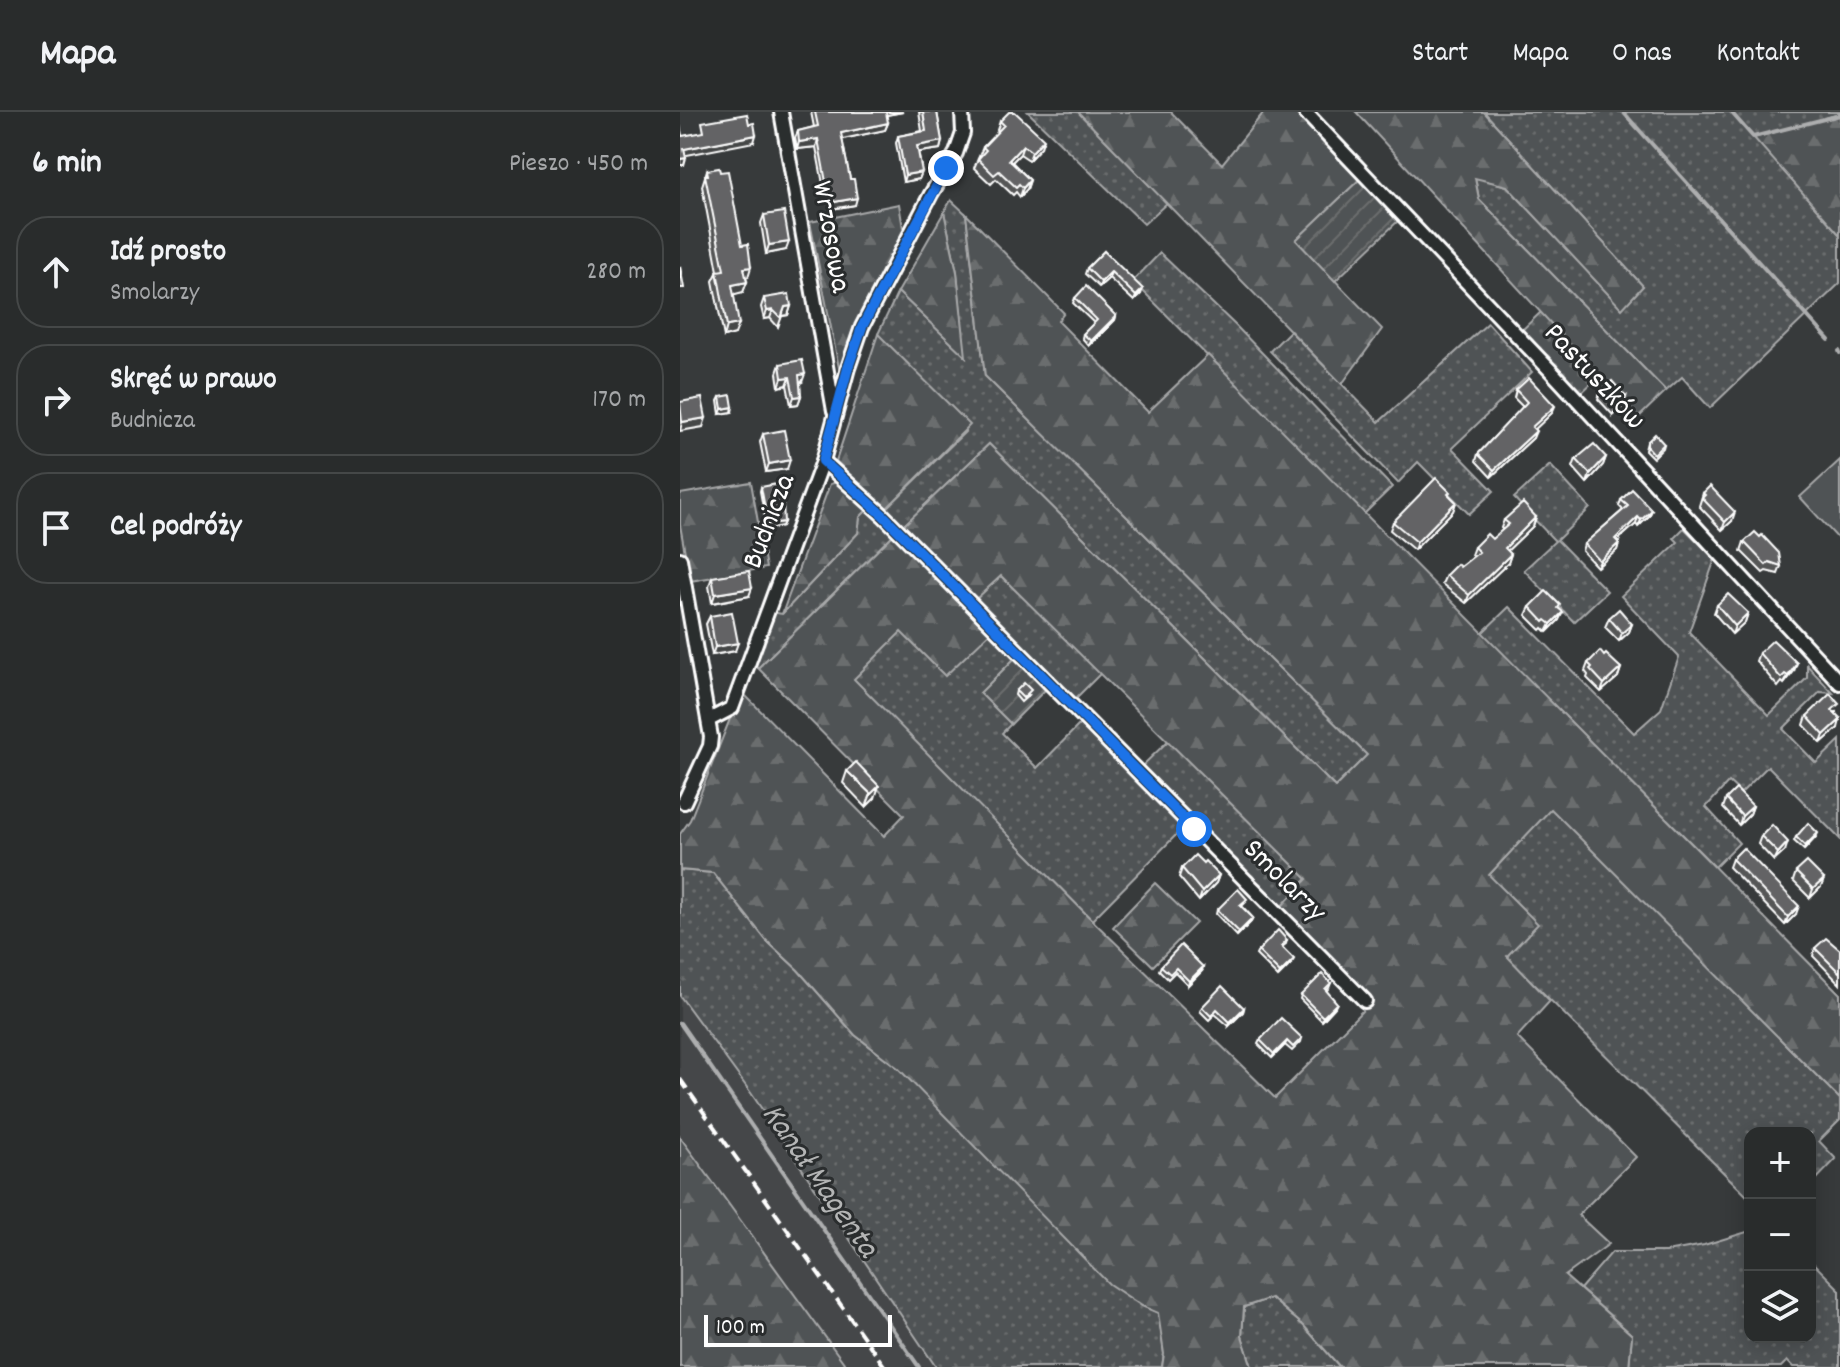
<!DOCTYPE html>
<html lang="pl">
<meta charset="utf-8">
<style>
:root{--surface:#292c2c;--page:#353838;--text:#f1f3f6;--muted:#a5a7a9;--line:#454848}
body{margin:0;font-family:Dekko,sans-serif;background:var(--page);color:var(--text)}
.controls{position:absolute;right:24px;bottom:24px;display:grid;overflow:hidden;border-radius:16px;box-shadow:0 4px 20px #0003}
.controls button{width:72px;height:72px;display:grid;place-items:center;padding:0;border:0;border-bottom:2px solid var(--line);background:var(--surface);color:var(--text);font:40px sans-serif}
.scale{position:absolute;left:24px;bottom:20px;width:188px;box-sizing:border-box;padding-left:8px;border:4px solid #fff;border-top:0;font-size:22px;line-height:28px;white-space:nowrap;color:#fff;-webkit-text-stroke:6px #2a2d2e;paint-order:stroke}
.stop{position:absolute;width:24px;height:24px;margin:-18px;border:6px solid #1a73e8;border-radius:50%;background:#fff}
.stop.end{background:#1a73e8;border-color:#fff;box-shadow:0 2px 8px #0008}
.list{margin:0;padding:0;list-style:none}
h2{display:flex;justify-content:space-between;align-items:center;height:104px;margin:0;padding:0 32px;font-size:34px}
h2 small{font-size:26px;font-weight:400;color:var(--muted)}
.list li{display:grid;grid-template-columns:52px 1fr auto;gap:24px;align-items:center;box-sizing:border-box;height:112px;margin:0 16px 16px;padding:0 16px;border:2px solid var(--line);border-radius:32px}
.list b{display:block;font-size:30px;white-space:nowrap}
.list p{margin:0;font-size:26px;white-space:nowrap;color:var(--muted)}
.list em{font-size:26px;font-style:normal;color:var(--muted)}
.icon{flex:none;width:44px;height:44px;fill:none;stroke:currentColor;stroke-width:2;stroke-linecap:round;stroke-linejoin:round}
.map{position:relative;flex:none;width:1160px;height:1255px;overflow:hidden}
header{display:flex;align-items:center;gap:48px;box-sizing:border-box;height:112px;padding:0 40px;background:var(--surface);border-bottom:2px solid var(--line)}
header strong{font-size:38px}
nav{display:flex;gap:44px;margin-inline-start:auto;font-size:28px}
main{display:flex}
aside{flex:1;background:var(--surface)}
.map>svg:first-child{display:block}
.built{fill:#444748}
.grass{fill:url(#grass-dots);stroke:#a8a9aa;stroke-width:2}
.forest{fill:url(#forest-firs);stroke:#a8a9aa;stroke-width:2}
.park{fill:#505354;stroke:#a8a9aa;stroke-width:2}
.garden{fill:url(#garden-furrows);stroke:#a8a9aa;stroke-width:2}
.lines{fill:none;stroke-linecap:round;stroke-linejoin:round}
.stream{stroke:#adaeaf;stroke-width:4}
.street-casing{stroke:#fff;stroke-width:18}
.street{stroke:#2a2d2e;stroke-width:12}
.rail{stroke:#fff;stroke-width:4;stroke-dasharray:12 6;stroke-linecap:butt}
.wall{fill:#555657;stroke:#fff;stroke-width:2}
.shaded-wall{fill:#454647;stroke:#fff;stroke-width:2}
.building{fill:#636465;stroke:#fff;stroke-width:2}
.route{stroke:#1a73e8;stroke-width:10}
.labels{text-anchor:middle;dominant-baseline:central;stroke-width:6;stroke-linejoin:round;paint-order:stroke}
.street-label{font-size:30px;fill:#fff;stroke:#2a2d2e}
.water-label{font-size:32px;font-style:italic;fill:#b4b5b5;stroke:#2a2d2e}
</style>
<header>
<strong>Mapa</strong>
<nav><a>Start</a><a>Mapa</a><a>O nas</a><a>Kontakt</a></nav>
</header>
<main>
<aside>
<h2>6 min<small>Pieszo · 450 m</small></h2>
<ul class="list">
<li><svg class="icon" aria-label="ahead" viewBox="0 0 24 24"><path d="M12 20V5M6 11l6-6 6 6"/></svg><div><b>Idź prosto</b><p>Smolarzy</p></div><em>280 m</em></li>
<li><svg class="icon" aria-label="right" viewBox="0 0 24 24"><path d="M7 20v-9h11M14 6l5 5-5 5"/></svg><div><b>Skręć w prawo</b><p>Budnicza</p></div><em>170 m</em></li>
<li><svg class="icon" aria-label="arrive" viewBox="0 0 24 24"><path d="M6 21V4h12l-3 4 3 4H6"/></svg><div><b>Cel podróży</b></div></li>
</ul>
</aside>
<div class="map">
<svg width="1160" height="1255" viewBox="0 0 1160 1255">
<defs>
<pattern id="grass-dots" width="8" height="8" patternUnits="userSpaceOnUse" patternTransform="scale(2)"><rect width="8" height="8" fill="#505354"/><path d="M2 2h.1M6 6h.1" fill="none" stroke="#6a6d6e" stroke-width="1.8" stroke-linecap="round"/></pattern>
<pattern id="forest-firs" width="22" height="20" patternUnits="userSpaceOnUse" patternTransform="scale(2)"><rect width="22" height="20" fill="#505354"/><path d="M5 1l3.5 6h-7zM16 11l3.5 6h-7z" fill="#6a6d6e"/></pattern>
<pattern id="garden-furrows" width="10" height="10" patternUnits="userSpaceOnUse" patternTransform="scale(2)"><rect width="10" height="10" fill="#505354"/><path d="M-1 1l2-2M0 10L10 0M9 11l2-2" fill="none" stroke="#6a6d6e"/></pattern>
</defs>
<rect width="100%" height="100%" fill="#373a3b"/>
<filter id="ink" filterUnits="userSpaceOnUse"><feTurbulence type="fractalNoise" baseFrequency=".0125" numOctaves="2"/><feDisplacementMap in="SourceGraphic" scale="16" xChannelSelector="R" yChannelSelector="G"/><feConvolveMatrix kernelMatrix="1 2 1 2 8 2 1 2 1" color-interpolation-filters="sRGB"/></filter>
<g filter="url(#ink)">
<path class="built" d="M0,884L71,981L256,1255H167L0,1025Z"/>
<g class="grass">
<path d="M348,0H398L487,91L464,112Z"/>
<path d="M804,0H1160V2L1075,26L1160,123V171L1030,296L1002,265L986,279L799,87L795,65L827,74L942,196L963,174Z"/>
<path d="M271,88L286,102L305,264L687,643L655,675L309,332L222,415L205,398L286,319L198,222L218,180L285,244L277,160L264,100Z"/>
<path d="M480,141L556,214L712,375L684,402L453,169Z"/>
<path d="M861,200L919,264L899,283L841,219Z"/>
<path d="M808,211L852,260L772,336L814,379L789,402L738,350L718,371L590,239L610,219L699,310Z"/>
<path d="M870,353L910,396L877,428L927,479L894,510L844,458L875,429L834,386Z"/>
<path d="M188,397L214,422L78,556L72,550L91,500L102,502L178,421L180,405Z"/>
<path d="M1004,416L1035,447L1009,520L1089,603L1127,566V553L1153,581L1140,580L1103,617L1136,651L1160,628V727L1088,654L1061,681L1049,670L1026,695L1059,731L1035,755L802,521L829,495L954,621L981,597L999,545L941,484L998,430L994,426Z"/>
<path d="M320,463L421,561L395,587L295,488Z"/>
<path d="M221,519H312L335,546L300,581L331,612L322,621L357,656L401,611L498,708V721L412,808L173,567Z"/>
<path d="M489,628L627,767L601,795L461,655Z"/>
<path d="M871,696L1160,987V1008L1139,1029L1156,1047L1130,1074V1021H1070V1087L826,844L809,763Z"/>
<path d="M0,758L33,761L86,828L118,858L175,923L218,956L462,1194L479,1201L484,1242L482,1255H256L71,981L0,884Z"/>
<path d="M1070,1119V1225H1130V1148L1160,1178V1255H1113L1107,1249L1101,1255H949L952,1223L900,1177L932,1140H986L1024,1133Z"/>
<path d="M591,1186L624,1214L660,1255H572L562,1224L564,1195Z"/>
</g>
<g class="forest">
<path d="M398,0H491L542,52L584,0H618L681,66L616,128L702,217L662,272Z"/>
<path d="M676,0H804L963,174L942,197L827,74L795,66L799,87L986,279L958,306Z"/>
<path d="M1160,2V123L1074,26Z"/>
<path d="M219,92L224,122L180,205L160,261L130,110Z"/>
<path d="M264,100L277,160L286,245L218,180Z"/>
<path d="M286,102L384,201L378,209L468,300L528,243L1160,882V987L871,697L809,763L858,812L827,844L870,889L837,925L956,1045L898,1103L929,1132L885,1164L952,1223L949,1255H660L624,1214L591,1186L564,1195L562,1224L572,1255H482L484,1242L478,1201L462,1194L429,1172L218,956L175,923L118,858L86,828L33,761L0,758V722L10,708L61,579L204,724L224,703L78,556L214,422L312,519L265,564L221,520L174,567L412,808L595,986L693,888L601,795L627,767L321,464L295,488L222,415L309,332L655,675L687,643L305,264Z"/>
<path d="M198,222L290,313L205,398L156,349Z"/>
<path d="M161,369L188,397L180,405L178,421L102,502L150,372Z"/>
<path d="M71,370L86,456L10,469L0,413V382Z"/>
<path d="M475,771L516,811L473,854L433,815Z"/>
<path d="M0,1025L167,1255H0Z"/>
</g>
<path class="park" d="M1160,348V429L1120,385Z"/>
<g class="garden">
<path d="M681,66L719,108L655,169L616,128Z"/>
<path d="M335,546L366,577L331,612L300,581Z"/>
</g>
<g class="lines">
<g class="stream">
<path d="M943,0L1149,228"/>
<path d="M1051,0L1073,25L1160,3"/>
<path d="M1159,239L1160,241"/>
<path d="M0,911L239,1255"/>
</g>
<g class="street-casing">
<g id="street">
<path d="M101,0L154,299"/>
<path d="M625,0L870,258L1160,571"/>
<path d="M143,349L203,403L685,889"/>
<path d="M0,447L31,625L30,634L4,690"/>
<path d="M29,608L52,596L143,349L168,256L182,215L251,82L276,41L283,21L282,0"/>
</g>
</g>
<use href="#street" class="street"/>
<path class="rail" d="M0,967L205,1255"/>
</g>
<g class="wall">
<path d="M131,0H223L206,3L208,11L205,18L162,27L175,93L151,97L149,87L146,88L136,35L117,37L115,26L118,19L134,15Z"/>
<path d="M239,0H257L262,29L260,37L238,40L242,60L239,67L223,70L216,31L218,24L242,19Z"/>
<path d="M320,9L361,35L349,48L340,42L332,50L350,68L347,77L340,85L336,80L333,83L316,67L311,72L294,56L303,35L319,19L317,18Z"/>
<path d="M27,58L68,165H66L67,170L63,180L53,182L55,222L44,225L33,169L38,159L22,74Z"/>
<path d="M84,103L106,138L86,142L81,111Z"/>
<path d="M424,139L461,182L454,189L429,166L419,175L405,162L407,156Z"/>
<path d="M84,186L111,194L108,203L102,204L98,215L90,206L84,207L81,195Z"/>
<path d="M395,186L436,204L435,208L409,234L402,226L403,222L414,211L393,191Z"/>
<path d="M100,252L122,270L120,271L121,284L118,292L111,293L107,273L99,275L97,261Z"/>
<path d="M836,278L872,301L855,317L853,326L811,365L796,349L798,342L843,295L834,286Z"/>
<path d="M921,278L946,285L943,294L933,303L918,287Z"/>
<path d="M40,285L52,300L40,302L38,289Z"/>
<path d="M83,322L107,357L86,360L80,330Z"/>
<path d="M967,330L984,332L983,336L973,346L965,338Z"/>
<path d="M926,345L923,353L907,371L893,355L896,347Z"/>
<path d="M81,375L104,410L102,414L87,417L80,379Z"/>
<path d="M1023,381L1052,409L1042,418L1019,394Z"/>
<path d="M769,383L776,390L773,399L734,438L710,418L713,410Z"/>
<path d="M941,388L972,398L969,404L958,415L956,412L937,429L939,431L937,438L917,455L902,439L904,432L943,398L939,394Z"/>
<path d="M856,405L853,414L827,439L831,442L828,451L786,491L762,472L766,463L780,455L793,445L791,443L794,435L812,427L823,418L821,416L824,408Z"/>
<path d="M1080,425L1101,454L1098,462L1086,459L1083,461L1061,439L1064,430Z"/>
<path d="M32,465L69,484L32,491L29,474Z"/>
<path d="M1037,493L1068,501L1065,510L1052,522L1034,501Z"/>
<path d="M850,495L879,497V508L867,520L863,516L861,518L846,503Z"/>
<path d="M30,504L55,539L32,543L26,512Z"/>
<path d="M929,506L952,512L949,520L939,529L925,515Z"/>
<path d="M1079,541L1114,559L1104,572L1102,570L1098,575L1076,549Z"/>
<path d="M924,544L941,556L938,565L921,580L907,566L908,563L905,559L908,551Z"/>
<path d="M336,579L349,583L341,590L335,583Z"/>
<path d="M1156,600L1158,616L1141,631L1124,613L1127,604Z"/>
<path d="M167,659L195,686L186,695L163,671Z"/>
<path d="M1046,687L1073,694L1070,702L1059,713L1043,696Z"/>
<path d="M1081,724L1105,739L1094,749L1078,732Z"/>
<path d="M1116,725H1136L1124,738L1114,729Z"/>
<path d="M1052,747L1116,802L1105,813L1049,755Z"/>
<path d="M523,751L539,763L536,771L519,789L499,765L502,756Z"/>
<path d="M1116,760L1144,767L1141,775L1130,786L1113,769Z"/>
<path d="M565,791L562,794L573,806L571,810L557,824L536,802L537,798Z"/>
<path d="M607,828L606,832L602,835L612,851L598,865L576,843L578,839Z"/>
<path d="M1135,836L1160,838V872L1133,844Z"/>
<path d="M481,854L522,859L508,873L495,860L488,867L479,858Z"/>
<path d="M651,871L649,876L646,879L655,895L642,909L620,887L621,883Z"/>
<path d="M522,895L564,896L563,900L549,914L535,902L529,908L520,899Z"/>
<path d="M622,926L621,930L612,939L605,933L592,946L578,932L580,928Z"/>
</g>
<g class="shaded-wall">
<path d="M204,0H223L202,4Z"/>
<path d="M208,11L205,18L158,28L161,21Z"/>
<path d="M76,23L74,30L2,44L4,37Z"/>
<path d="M138,27L136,35L117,37L119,30Z"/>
<path d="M364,27L361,35L349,48L352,40Z"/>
<path d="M262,29L260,37L234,41L237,34Z"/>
<path d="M343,33L340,42L326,56L329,48Z"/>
<path d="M6,46L4,53H0V47Z"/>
<path d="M242,60L239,67L223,70L225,63Z"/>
<path d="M350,68L347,77L340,85L343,76Z"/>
<path d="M152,80L149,87L146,88L148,81Z"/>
<path d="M177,86L175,93L151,97L154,90Z"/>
<path d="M109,130L106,138L86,142L89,133Z"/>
<path d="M71,155L68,165L60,167L64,156Z"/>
<path d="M431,160L429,166L419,175L421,170Z"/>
<path d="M67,170L63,180L48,184L52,173Z"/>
<path d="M463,177L461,182L454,189L456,184Z"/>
<path d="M111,194L108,203L102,204L105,195Z"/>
<path d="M93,198L90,206L84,207L87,199Z"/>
<path d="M436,204L435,208L409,234L411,229Z"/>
<path d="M59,212L55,222L44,225L47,214Z"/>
<path d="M125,262L122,270L116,271L119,263Z"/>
<path d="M110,265L107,273L99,275L102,266Z"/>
<path d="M121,284L118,292L111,293L114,285Z"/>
<path d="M946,285L943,294L933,303L936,294Z"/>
<path d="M875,294L872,301L850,322L852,315Z"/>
<path d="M53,295L52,300L40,302L42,297Z"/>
<path d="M26,306L23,315L0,319L2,310Z"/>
<path d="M856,319L853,326L811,365L814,358Z"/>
<path d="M926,345L923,353L907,371L910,362Z"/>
<path d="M110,348L107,357L86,360L89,352Z"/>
<path d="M776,390L773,399L734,438L737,430Z"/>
<path d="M972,398L969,404L958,415L961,408Z"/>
<path d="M1055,400L1052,409L1042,418L1045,410Z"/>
<path d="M856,405L853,414L822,444L825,436Z"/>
<path d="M958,405L956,412L932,433L935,427Z"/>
<path d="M104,410L102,414L87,417L88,412Z"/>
<path d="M939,431L937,438L917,455L920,449Z"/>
<path d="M831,442L828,451L786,491L789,483Z"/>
<path d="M72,476L69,484L32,491L35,482Z"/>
<path d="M883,500L879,508L867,520L871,512Z"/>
<path d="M1068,501L1065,510L1052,522L1055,514Z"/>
<path d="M952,512L949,520L939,529L942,521Z"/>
<path d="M58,531L55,539L32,543L35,535Z"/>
<path d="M1117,551L1114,559L1104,572L1108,564Z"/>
<path d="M941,556L938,565L921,580L924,572Z"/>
<path d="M1160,608L1158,616L1141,631L1144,623Z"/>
<path d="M199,674L195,686L186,695L191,682Z"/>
<path d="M1073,694L1070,702L1059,713L1062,704Z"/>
<path d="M1138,721L1136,725L1124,738L1125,734Z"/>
<path d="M1108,730L1105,739L1094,749L1098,741Z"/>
<path d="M539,763L536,771L519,789L522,780Z"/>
<path d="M1144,767L1141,775L1130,786L1133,777Z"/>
<path d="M1119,794L1116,802L1105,813L1108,805Z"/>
<path d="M573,806L571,810L557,824L559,820Z"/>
<path d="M614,847L612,851L598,865L600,861Z"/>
<path d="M523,855L522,859L508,873L509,869Z"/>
<path d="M657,891L655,895L642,909L643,905Z"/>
<path d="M564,896L563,900L549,914L550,910Z"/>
<path d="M607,929L605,933L592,946L594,942Z"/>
</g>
<g class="building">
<path d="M135,0H206L208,11L161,21L170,67H174L177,86L154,90L152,80L148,81L138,27L119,30L118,19L138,14Z"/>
<path d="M243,0H257L262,29L237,34L242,60L225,63L218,24L246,19Z"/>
<path d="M329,0H335L364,27L352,40L343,33L329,48L350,68L343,76L339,72L336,75L319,59L314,63L298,47L306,38L303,35L324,13L320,9Z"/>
<path d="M67,2L69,12L74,11L76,23L4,37L6,46L0,47V13L2,24L24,20L22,10Z"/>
<path d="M39,56L40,60L48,59L62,133L68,132L71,155L64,156L67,170L52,173L59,212L47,214L37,159L44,158L25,63H28L27,58Z"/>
<path d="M104,100L109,130L89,133L84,103Z"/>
<path d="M424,139L463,177L456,184L431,160L421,170L407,156Z"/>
<path d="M0,154L4,176H0Z"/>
<path d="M406,174L436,204L411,229L403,222L417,208L395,186Z"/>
<path d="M109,182L111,194L105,195L101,206L93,198L87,199L84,186Z"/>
<path d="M122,248L125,262L119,263L121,284L114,285L110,265L102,266L100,252Z"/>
<path d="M849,266L875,294L852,315L856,319L814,358L798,342L847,290L836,278Z"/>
<path d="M932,269L946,285L936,294L921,278Z"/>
<path d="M51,283L53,295L42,297L40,285Z"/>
<path d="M22,286L26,306L2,310L0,290Z"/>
<path d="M104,318L110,348L89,352L83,322Z"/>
<path d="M975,322L984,332L974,342L967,334V330Z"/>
<path d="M914,332L926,345L910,362L896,347Z"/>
<path d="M756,366L770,380L768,382L776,390L737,430L713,410Z"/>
<path d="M97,372L103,390L104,410L88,412L81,375Z"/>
<path d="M1030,374L1055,400L1045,410L1022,386L1025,383L1023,381Z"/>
<path d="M952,377L972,398L961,408L958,405L935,427L939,431L920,449L904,432L948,394L941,388Z"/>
<path d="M843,391L856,405L825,436L831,442L789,483L766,463L777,452L780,455L799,440L794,435L807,422L812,427L829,412L824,408Z"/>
<path d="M1075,420L1080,425L1082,423L1099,441L1101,454L1089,450L1086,453L1064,430Z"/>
<path d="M69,459L72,476L35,482L32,465Z"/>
<path d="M866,479L880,493L878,496L883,500L871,512L866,508L864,510L850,495Z"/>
<path d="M1048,482L1068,501L1055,514L1037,493Z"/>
<path d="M939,497L952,512L942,521L929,506Z"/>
<path d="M52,500L58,531L35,535L30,504Z"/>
<path d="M1093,528L1117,551L1108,564L1105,562L1101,566L1079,541Z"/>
<path d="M920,539L924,544L926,542L941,556L924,572L910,557L912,555L908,551Z"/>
<path d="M344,571L351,578L343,586L336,579Z"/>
<path d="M1150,582L1159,592L1152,598L1160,606V608L1144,623L1127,604Z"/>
<path d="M176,650L199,674L191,682L167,659Z"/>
<path d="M1056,677L1073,694L1062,704L1046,687Z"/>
<path d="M1128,711L1138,721L1125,734L1116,725Z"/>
<path d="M1092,713L1108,730L1098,741L1081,724Z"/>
<path d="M1063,736L1119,794L1108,805L1052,747Z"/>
<path d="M515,743L523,751L525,749L539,763L522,780L502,756Z"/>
<path d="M1127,750L1144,767L1133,777L1116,760Z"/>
<path d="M558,777L567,787L560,793L573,806L559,820L537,798Z"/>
<path d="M598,818L607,828L601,834L614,847L600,861L578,839Z"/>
<path d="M1146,826L1160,838V861L1135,836Z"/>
<path d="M501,833L523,855L509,869L496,856L490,862L481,854Z"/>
<path d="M642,862L651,871L645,877L657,891L643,905L621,883Z"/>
<path d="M542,874L564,896L550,910L537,897L531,904L522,895Z"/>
<path d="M601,906L622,926L613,935L607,929L594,942L580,928Z"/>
</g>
</g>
<g class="lines" filter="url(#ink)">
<path class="route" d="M266,56L182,215L168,256L143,349L203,403L514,717"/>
</g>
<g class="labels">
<g class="street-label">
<text transform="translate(149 125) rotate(80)">Wrzosowa</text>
<text transform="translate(913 266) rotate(47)">Pastuszków</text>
<text transform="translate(91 410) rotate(-69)">Budnicza</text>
<text transform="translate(603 770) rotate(45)">Smolarzy</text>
</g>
<g class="water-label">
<text transform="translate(138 1070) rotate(55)">Kanał Magenta</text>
</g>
</g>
</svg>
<div class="controls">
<button>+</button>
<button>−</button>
<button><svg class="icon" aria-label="layers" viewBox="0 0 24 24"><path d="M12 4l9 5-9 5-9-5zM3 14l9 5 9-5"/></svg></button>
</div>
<div class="scale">100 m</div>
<div class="stop" style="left:514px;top:717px"></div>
<div class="stop end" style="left:266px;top:56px"></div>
</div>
</main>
